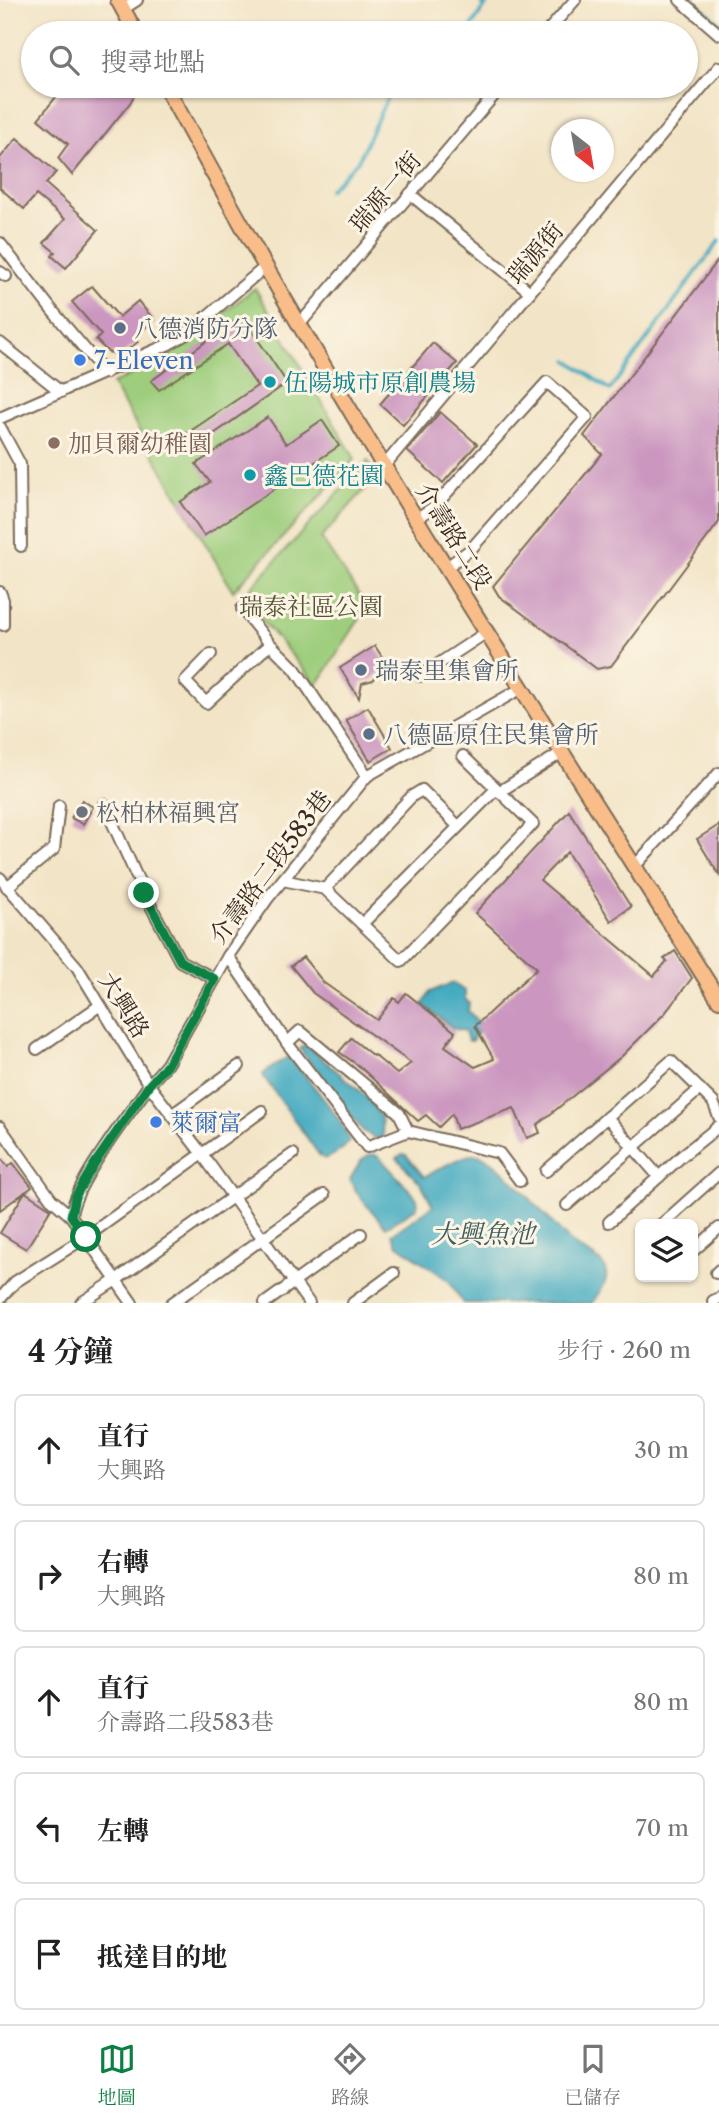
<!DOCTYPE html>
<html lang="zh-TW">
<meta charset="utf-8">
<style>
:root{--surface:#fff;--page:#f6f6f6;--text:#222;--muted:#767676;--line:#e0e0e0;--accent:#0b8043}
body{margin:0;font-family:"Libre Caslon Text","Noto Serif TC",serif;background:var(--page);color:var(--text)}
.controls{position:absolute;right:21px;bottom:21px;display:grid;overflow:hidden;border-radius:10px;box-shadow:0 2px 5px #0004}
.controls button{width:63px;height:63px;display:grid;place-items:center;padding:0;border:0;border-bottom:2px solid var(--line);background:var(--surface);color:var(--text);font:35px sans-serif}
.compass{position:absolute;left:551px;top:119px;width:63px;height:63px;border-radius:50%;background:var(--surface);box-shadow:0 2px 5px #0004;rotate:149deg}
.stop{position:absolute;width:21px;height:21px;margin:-16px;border:5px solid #0b8043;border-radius:50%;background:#fff}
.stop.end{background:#0b8043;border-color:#fff;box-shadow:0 2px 7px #0008}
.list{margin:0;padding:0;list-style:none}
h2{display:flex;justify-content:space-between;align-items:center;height:91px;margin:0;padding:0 28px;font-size:30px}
h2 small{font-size:23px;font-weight:400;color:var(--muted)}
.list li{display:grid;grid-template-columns:46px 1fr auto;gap:21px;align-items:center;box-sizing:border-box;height:112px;margin:0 14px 14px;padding:0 14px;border:2px solid var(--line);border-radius:10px}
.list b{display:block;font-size:26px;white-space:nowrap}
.list p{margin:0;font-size:23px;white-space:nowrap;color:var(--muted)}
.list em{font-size:23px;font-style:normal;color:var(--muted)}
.icon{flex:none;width:38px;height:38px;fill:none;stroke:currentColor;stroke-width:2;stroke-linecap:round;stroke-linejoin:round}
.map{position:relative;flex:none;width:719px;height:1303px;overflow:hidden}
.search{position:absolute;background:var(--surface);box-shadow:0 2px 5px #0004;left:21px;right:21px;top:21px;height:77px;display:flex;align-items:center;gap:18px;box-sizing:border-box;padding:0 24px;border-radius:38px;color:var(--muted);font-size:26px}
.sheet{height:721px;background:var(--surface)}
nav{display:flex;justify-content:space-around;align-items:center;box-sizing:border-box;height:98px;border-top:2px solid var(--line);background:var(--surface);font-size:19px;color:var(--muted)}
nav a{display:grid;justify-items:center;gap:4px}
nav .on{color:var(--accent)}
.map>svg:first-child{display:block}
.green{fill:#9ece7d;stroke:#6c7c4e;stroke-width:2}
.water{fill:#40a9c0;stroke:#3e6a6f;stroke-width:2}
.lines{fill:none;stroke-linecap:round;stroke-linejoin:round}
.stream{stroke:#40a9c0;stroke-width:3.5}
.building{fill:#cb96c0}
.minor-casing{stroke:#7b6b59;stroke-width:14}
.major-casing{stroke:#7b6b59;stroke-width:18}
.minor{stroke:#fff;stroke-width:10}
.major{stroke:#f8bd89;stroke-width:14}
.route{stroke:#0b8043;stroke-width:9}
.service-dot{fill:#5c6f8a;stroke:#fcf5e5;stroke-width:2.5}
.shop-dot{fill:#3f7fe0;stroke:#fcf5e5;stroke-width:2.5}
.culture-dot{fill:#0f9aa8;stroke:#fcf5e5;stroke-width:2.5}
.education-dot{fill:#8d6e63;stroke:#fcf5e5;stroke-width:2.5}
.worship-dot{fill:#6b7280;stroke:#fcf5e5;stroke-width:2.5}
.labels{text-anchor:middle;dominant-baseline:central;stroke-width:6;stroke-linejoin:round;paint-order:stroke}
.street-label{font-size:24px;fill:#3b2a1e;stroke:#fcf5e5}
.service-label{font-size:24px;fill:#4e5e75;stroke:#fcf5e5;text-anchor:start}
.shop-label{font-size:24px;fill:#366cbe;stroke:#fcf5e5;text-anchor:start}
.culture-label{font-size:24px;fill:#0d838f;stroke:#fcf5e5;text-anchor:start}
.education-label{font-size:24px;fill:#785e54;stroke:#fcf5e5;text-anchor:start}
.park-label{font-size:24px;fill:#545336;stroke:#fcf5e5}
.worship-label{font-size:24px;fill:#5b616d;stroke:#fcf5e5;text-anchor:start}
.water-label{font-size:26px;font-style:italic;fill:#3d5d5f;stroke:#fcf5e5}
</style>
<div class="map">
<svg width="719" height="1303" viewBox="0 0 719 1303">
<rect width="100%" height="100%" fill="#fcf5e5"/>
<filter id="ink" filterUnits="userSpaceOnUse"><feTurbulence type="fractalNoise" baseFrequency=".0143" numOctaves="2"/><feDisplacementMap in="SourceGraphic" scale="14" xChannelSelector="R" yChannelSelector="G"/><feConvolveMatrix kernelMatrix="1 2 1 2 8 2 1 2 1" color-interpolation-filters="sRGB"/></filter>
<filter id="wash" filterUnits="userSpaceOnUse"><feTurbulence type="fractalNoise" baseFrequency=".00686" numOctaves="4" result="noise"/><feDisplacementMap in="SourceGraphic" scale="28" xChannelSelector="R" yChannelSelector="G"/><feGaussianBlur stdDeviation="1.57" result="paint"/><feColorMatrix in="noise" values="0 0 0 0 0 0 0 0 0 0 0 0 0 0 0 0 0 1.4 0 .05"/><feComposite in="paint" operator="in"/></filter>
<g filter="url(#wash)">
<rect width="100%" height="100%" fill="#f2e4c6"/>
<g class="green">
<path d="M255,288L355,459L233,591L112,384L166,358Z"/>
<path d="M368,461L376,477L321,538L367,607L317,685L242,597Z"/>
</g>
<g class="water">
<path d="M452,983L465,991V999L469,1003L468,1011L479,1023L480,1032L476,1033L472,1041H468L465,1031L453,1028L423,1005L430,992Z"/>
<path d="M305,1044L367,1097L381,1117L383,1136L378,1140L363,1131L300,1049Z"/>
<path d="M287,1057L291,1058C304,1076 347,1123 349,1142C343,1150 335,1155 325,1159L320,1156L264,1077L263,1074Z"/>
<path d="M371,1154L378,1156L416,1197L418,1203L416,1208L386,1227C373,1212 357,1197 350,1179L361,1161Z"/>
<path d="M402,1154L406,1155L424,1177C437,1171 465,1152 478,1155C502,1160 551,1225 572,1243C582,1253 599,1255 605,1269C610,1281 599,1293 593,1303H463L449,1281L397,1244L392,1234L433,1206L422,1185L397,1158Z"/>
</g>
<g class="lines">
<g class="stream">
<path d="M480,0L484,8L490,0"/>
<path d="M694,0L719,23"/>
<path d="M467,33L484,8"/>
<path d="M329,190L358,161L388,96L405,86"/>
<path d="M568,360L610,390L719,241"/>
</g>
</g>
<g id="blocks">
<g class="building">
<path d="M65,86H129L136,92L130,103L72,175L58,158L68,144L38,119Z"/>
<path d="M17,138L56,172L46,184L98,230L66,268L52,256L55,252L44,243L65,219L36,195L24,209L0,188V158Z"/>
<path d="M719,259V522L611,666L597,669L499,596L493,586L602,454L584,436Z"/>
<path d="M92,286L119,317L138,301L154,320L134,338L138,342L121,355L108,352L96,340L101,335L72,302Z"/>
<path d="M242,316L287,383L195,447L186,434L257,386L228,344L159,390L151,381Z"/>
<path d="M433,343L457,363L403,425L380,404Z"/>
<path d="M440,412L477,444L443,483L407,451Z"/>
<path d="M268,417L286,444L322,420L339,446L204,536L180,502L210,482L196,464Z"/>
<path d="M375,646L397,680L381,671L373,680L362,683L359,698L340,668Z"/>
<path d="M368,707L392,748L370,761L346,720Z"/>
<path d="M82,800L93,807L83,824L71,818Z"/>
<path d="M569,811L631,907L611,921L567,852L540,880L654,976L667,961L664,959L675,951L692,978L665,1013L622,1056L537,1125L540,1133L527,1138L514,1108L457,1129L452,1114L439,1127L426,1115L418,1121L359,1066L339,1052L351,1038L373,1056L374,1055L397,1074L411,1063L313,993L291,966L303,957L324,983L377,1020L394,998L399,1002L406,993L455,1032L445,1046L475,1067L494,1059L475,1026L537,968L475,913Z"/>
<path d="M719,825V875L697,839Z"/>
<path d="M0,1157L8,1167L13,1163L32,1187L0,1210Z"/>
<path d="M25,1192L51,1209L26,1249L0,1233Z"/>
</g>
</g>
</g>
<g filter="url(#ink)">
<use href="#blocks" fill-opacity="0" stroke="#7b6b59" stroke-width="2"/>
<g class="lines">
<g class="minor-casing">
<g id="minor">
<path d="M680,0L719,34"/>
<path d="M123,9L137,0"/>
<path d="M546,33L575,0"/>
<path d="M410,194L530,292"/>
<path d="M0,243L51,309L105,373"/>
<path d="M0,272L6,276"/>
<path d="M299,325L502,86"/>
<path d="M0,343L61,392"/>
<path d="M0,418L169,344L185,335L265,267"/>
<path d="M0,427L20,464L21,546"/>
<path d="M384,466L719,67"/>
<path d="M416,519L434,507L547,382L587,417L471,549L447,567"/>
<path d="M0,592L3,600V625"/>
<path d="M242,609L270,644L295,669L367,776"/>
<path d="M211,654L185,681L206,703L270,644"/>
<path d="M420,676L487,632"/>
<path d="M499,792L561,753"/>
<path d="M104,804L144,893L180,961L215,979"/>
<path d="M634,867L719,773"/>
<path d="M0,878L77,967L149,1085C129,1115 74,1183 71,1216L132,1303"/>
<path d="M283,880L325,889"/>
<path d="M7,887L54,849L59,806"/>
<path d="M325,889L401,961L533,824L463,756"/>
<path d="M325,889L412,796L422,790L458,826"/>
<path d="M362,924L496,789"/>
<path d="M228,956L287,1043L367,1147L408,1131L499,1153L520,1181"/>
<path d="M287,1043L300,1031L399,1113L408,1131"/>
<path d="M37,1049L99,1006"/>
<path d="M173,1114L239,1066"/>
<path d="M607,1117L659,1177"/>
<path d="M0,1127L51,1199L71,1216"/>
<path d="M546,1171L671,1061L713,1102L719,1117"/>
<path d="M567,1205L700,1089"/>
<path d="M609,1222L683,1155L719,1126"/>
<path d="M662,1224L719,1173"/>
<path d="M693,1251L719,1228"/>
<path d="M716,1273L719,1270"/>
<path d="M0,1299L15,1282L86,1237L262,1111"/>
<path d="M81,1303L116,1280L293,1154"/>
<path d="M172,1303L324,1195"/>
<path d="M265,1303L361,1234"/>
<path d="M309,1303L202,1154L149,1085L167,1064L228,956L268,898L367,776L522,688"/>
<path d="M353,1303L394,1273"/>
<path d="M714,1303L713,1301L719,1298"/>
</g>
</g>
<g class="major-casing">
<g id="major">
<path d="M118,0L136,33"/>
<path d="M165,86C199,147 232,209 267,269C410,517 566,758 719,1000"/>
</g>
</g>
<use href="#minor" class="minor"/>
<use href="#major" class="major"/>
</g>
</g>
<g class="lines" filter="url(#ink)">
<path class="route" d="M86,1237L71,1216L75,1197L95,1163L149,1085L167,1065L215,979L180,961L144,893"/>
</g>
<g class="service-dot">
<circle cx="120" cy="328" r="7"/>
<circle cx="361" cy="670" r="7"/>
<circle cx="369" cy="734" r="7"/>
</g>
<g class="shop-dot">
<circle cx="80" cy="360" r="7"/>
<circle cx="156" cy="1122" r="7"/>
</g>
<g class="culture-dot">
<circle cx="270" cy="382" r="7"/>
<circle cx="250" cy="475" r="7"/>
</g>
<circle class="education-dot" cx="54" cy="443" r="7"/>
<circle class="worship-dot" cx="82" cy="812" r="7"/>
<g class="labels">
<g class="street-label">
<text transform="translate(385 192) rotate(-50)">瑞源一街</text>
<text transform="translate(535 253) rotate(-50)">瑞源街</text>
<text transform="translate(454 536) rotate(58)">介壽路二段</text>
<text transform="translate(270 867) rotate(-53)">介壽路二段583巷</text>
<text transform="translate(124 1005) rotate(58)">大興路</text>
</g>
<g class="service-label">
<text x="134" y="328">八德消防分隊</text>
<text x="375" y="670">瑞泰里集會所</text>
<text x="383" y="734">八德區原住民集會所</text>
</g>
<g class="shop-label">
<text x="94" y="360">7-Eleven</text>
<text x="170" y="1122">萊爾富</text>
</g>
<g class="culture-label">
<text x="284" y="382">伍陽城市原創農場</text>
<text x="264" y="475">鑫巴德花園</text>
</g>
<g class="education-label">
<text x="68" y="443">加貝爾幼稚園</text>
</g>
<g class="park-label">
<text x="311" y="606">瑞泰社區公園</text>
</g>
<g class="worship-label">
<text x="96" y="812">松柏林福興宮</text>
</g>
<g class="water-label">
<text x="483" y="1234">大興魚池</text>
</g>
</g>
</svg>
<div class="controls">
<button><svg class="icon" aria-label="layers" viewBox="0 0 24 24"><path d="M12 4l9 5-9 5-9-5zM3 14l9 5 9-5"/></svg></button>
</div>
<svg class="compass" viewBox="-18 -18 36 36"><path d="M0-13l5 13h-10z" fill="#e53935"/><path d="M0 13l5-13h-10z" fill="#767676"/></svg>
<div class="stop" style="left:86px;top:1237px"></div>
<div class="stop end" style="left:144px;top:893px"></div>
<div class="search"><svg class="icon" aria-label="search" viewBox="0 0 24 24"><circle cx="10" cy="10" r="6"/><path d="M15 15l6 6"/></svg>搜尋地點</div>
</div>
<section class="sheet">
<h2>4 分鐘<small>步行 · 260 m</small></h2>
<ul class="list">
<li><svg class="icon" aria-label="ahead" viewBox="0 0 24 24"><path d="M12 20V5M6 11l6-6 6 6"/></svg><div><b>直行</b><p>大興路</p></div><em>30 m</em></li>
<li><svg class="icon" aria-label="right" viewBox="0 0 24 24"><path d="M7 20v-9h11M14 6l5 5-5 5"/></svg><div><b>右轉</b><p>大興路</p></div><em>80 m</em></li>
<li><svg class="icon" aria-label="ahead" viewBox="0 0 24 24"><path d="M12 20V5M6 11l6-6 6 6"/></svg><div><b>直行</b><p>介壽路二段583巷</p></div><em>80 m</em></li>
<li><svg class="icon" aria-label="left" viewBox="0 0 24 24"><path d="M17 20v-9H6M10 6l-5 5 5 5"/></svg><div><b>左轉</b></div><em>70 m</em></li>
<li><svg class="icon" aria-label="arrive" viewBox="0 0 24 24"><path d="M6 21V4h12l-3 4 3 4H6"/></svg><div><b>抵達目的地</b></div></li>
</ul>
</section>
<nav>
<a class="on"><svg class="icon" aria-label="map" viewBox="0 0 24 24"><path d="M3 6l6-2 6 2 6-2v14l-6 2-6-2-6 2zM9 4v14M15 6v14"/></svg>地圖</a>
<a><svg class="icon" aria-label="directions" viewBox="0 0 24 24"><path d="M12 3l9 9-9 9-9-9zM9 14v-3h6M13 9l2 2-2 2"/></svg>路線</a>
<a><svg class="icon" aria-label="saved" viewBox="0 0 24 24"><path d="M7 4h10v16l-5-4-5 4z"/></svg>已儲存</a>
</nav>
